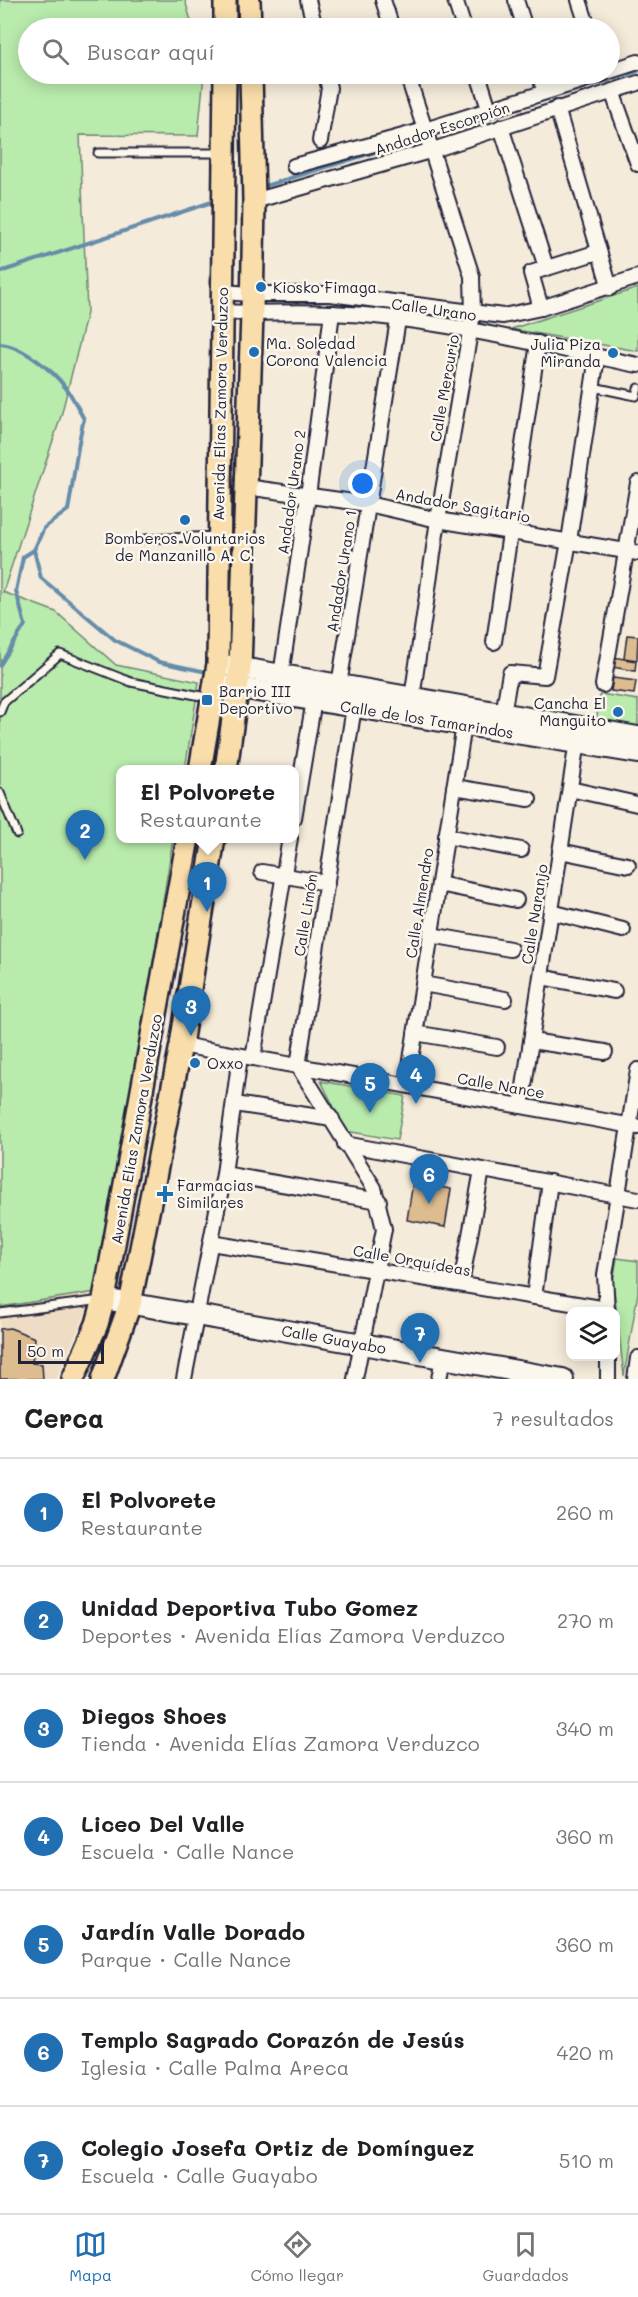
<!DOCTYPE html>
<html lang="es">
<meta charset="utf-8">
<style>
:root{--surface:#fff;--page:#f6f6f6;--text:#202124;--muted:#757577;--line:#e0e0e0;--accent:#1f6fb2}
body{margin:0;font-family:Mali,sans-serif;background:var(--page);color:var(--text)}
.controls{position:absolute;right:18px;bottom:18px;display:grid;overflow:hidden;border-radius:12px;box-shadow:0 3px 15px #0003}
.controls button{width:54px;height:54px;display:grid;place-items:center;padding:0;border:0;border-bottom:2px solid var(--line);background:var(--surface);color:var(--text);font:30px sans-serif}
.scale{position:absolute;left:18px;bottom:15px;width:86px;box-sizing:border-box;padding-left:6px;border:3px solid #22223b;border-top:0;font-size:16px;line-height:21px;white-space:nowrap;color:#22223b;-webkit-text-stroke:4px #fbf7ec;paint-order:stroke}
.you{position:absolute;left:363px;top:484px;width:21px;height:21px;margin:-15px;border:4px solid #fff;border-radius:50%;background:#1a73e8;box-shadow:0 0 0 9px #1a73e833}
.badge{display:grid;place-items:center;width:39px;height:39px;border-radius:50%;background:var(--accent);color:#fff;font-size:20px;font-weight:700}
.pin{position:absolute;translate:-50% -50px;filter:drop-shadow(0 2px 3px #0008)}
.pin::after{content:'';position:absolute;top:32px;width:21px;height:18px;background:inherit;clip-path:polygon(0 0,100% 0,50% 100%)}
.popup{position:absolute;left:116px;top:765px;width:183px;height:78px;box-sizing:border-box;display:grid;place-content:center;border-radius:12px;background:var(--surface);filter:drop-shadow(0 2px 4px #0005);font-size:20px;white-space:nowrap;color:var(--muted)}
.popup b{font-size:22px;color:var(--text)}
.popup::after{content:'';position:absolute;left:50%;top:100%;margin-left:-12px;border:12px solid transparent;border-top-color:var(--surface)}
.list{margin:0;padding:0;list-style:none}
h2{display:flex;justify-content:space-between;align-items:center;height:78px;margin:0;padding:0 24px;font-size:26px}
h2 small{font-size:20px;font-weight:400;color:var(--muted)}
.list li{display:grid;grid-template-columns:39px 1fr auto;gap:18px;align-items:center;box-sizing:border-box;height:108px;padding:0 24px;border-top:2px solid var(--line)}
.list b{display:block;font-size:22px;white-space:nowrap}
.list p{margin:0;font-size:20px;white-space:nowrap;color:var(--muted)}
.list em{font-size:20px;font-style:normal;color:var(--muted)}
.icon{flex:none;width:33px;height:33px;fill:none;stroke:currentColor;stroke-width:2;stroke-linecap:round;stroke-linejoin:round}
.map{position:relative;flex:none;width:638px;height:1379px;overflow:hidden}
.search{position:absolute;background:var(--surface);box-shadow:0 3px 15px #0003;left:18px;right:18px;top:18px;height:66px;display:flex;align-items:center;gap:15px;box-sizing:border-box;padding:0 21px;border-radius:33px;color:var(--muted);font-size:22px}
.sheet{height:834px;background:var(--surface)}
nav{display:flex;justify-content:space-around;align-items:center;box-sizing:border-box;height:84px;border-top:2px solid var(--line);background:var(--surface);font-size:16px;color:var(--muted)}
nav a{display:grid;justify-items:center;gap:3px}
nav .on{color:var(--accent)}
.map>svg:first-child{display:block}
.built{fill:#eeddc4}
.green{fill:#b9ecac;stroke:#6e8774;stroke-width:1.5}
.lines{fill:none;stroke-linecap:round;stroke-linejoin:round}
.stream{stroke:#658daa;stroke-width:4}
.building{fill:#ddbc90;stroke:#22223b;stroke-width:1.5}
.lane-casing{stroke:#22223b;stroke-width:11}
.street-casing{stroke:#22223b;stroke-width:18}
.secondary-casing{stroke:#22223b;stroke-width:24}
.primary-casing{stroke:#22223b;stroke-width:26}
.lane{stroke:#fbf7ec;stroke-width:7}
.street{stroke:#fbf7ec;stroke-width:14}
.secondary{stroke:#fbf7ec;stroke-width:20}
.primary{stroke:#f9deab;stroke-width:21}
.poi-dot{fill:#1f6fb2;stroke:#fbf7ec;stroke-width:2}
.labels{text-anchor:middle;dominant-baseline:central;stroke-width:5;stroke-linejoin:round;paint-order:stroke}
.street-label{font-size:15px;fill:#22223b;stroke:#fbf7ec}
.poi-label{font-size:15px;fill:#22223b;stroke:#fbf7ec;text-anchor:start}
</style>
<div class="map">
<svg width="638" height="1379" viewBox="0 0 638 1379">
<rect width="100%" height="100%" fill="#f5ebda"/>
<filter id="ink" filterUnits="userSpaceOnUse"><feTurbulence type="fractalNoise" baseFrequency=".0167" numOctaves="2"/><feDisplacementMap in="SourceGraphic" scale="12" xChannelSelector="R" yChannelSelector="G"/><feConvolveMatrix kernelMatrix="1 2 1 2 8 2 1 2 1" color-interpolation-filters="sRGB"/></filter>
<g filter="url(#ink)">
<path class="built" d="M95,1292L56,1379H0V1307Z"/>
<g class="green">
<path d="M0,0H185L193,28H28V74H204L198,136L80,135L87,313L61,416L3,592L56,612L116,665L199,682L185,769L120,770V838L173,839L141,1038L95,1292L0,1307Z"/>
<path d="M638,288V351L511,329Z"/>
<path d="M600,694L638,700V730L596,723Z"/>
<path d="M321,1081L405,1096L397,1140L346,1131Z"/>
<path d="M617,1258L638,1261V1292L624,1376L613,1281Z"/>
</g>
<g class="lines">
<g class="stream">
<path d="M495,115L638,71"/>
<path d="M265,186L417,139"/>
<path d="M0,272L215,201"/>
<path d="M0,344C20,345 53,370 65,387C73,396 78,409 84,419C76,449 74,480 68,510L44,528L34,550L41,578L115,640L159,662L202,671"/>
<path d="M0,665L25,625L16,591L23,557L34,550"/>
</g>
</g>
<g class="building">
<path d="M627,635L638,636L637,660L624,658Z"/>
<path d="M613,657L636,661L635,671L612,667Z"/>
<path d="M613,678L636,681L634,694L611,691Z"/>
<path d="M413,1182L451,1189L445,1227L407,1220Z"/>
<path d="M10,1328L35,1338L32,1363L42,1364L43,1379H0V1329Z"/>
</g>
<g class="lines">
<g class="lane-casing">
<g id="lane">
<path d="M98,153H221"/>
<path d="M593,387L636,396L638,388"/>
<path d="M145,539L217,536"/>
<path d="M0,712L4,702L60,654L131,682L211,698"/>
<path d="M0,793L17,834"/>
<path d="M0,1313L102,1300"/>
</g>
</g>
<g class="street-casing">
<g id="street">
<path d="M308,0L315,28"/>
<path d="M383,0L392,28"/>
<path d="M455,0L464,28"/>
<path d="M516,0L525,28"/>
<path d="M579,0L588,28"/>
<path d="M610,71L638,62"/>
<path d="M407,74L472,276L473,314L438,520L411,705"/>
<path d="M478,74L489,109"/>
<path d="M539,74L545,92"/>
<path d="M612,91L638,164"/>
<path d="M557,108L610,288"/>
<path d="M501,127L546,267"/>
<path d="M320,141L329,88L326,74"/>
<path d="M294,166L425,130L603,74"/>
<path d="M254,201L433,150L638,83"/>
<path d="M221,292L252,294H330L503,316L541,308L638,277"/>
<path d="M541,308L531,273L598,252"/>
<path d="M222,312C258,314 295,311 331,313C435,317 537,345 638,365"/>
<path d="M246,487L368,504L438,520L638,553"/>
<path d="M494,642L538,343"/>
<path d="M281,675L308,496L332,313"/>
<path d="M339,685L398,320"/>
<path d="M603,685L638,483"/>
<path d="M354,707L298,1066L374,1188L384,1229L355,1379"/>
<path d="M503,714L510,673L545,676L569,541L597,357"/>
<path d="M454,787L529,799"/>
<path d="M570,789L637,804"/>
<path d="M294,818L314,700"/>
<path d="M446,836L521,850"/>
<path d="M560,851L628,865"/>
<path d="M262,872L327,883"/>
<path d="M439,884L516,900"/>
<path d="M551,912L623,930"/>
<path d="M431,935L510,949"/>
<path d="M541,977L614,991"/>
<path d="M423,984L505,999"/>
<path d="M415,1033L497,1047"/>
<path d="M531,1041L605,1052"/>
<path d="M181,1045L638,1127"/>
<path d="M253,1058L290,838"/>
<path d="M407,1085L464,725"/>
<path d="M235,1104L332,1119"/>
<path d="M521,1106L578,735"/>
<path d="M345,1144L638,1199"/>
<path d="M224,1174L379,1201"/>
<path d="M211,1243L607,1309"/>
<path d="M461,1284L482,1170"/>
<path d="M534,1297L550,1182"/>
<path d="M607,1312L605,1275L638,1070"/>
<path d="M608,1356V1379"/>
<path d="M184,1379L224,1174L240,1056"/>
<path d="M439,1379L443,1358"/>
<path d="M635,1379L638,1358"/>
</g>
</g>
<g class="secondary-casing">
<g id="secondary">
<path d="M224,665L638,737"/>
<path d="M221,685L638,753"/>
<path d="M104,1299L563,1379"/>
</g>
</g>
<g class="primary-casing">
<g id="primary">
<path d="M249,0L250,28"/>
<path d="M225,28V0"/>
<path d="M200,770L218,664L225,74"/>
<path d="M226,770L240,668L252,314L254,201L251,74"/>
<path d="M73,1379L97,1324L104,1299L188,838"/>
<path d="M103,1379L130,1304L181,1045L214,838"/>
</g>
</g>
<use href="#lane" class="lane"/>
<use href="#street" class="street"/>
<use href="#secondary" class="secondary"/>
<use href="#primary" class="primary"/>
</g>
</g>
<g class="poi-dot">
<circle cx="261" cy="287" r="6"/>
<circle cx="254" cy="352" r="6"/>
<circle cx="613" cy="353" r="6"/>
<circle cx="185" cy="520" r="6"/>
<rect x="201" y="694" width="12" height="12" rx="3"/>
<circle cx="618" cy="712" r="6"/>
<circle cx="195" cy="1063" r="6"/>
<path d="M162 1185h6v6h6v6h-6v6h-6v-6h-6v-6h6z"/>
</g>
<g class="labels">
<g class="street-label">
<text transform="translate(442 128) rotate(-18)">Andador Escorpión</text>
<text transform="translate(434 309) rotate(8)">Calle Urano</text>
<text transform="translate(444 388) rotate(-80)">Calle Mercurio</text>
<text transform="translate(220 404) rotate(-89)">Avenida Elías Zamora Verduzco</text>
<text transform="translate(291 492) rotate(-82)">Andador Urano 2</text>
<text transform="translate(463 505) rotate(10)">Andador Sagitario</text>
<text transform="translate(341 571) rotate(-81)">Andador Urano 1</text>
<text transform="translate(427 719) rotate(9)">Calle de los Tamarindos</text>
<text transform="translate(419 903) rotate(-81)">Calle Almendro</text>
<text transform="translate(534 914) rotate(-81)">Calle Naranjo</text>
<text transform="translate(305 915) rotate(-81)">Calle Limón</text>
<text transform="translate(501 1085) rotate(10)">Calle Nance</text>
<text transform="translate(136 1129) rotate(-80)">Avenida Elías Zamora Verduzco</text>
<text transform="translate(412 1260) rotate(10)">Calle Orquídeas</text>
<text transform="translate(334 1339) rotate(10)">Calle Guayabo</text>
</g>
<g class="poi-label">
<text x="273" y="287">Kiosko Fimaga</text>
<text x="266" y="343">Ma. Soledad<tspan x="266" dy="17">Corona Valencia</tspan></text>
<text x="601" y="344" text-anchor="end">Julia Piza<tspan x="601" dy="17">Miranda</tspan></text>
<text x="185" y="538" text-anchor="middle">Bomberos Voluntarios<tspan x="185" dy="17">de Manzanillo A. C.</tspan></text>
<text x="219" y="691">Barrio III<tspan x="219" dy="17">Deportivo</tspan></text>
<text x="606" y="703" text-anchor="end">Cancha El<tspan x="606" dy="17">Manguito</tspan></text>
<text x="207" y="1063">Oxxo</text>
<text x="177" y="1185">Farmacias<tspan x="177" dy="17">Similares</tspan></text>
</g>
</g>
</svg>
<div class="controls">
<button><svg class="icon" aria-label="layers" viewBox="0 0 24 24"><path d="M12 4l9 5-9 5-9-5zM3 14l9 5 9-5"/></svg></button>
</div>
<div class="scale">50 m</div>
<div class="you"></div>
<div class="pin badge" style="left:207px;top:912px">1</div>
<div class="popup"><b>El Polvorete</b>Restaurante</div>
<div class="pin badge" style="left:85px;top:860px">2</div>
<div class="pin badge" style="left:191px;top:1036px">3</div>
<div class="pin badge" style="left:416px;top:1104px">4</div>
<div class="pin badge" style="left:370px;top:1113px">5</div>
<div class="pin badge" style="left:429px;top:1204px">6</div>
<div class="pin badge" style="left:420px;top:1363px">7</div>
<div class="search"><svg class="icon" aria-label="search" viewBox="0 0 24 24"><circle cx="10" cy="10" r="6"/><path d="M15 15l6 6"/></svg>Buscar aquí</div>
</div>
<section class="sheet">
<h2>Cerca<small>7 resultados</small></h2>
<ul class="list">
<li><span class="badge">1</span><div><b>El Polvorete</b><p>Restaurante</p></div><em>260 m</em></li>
<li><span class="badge">2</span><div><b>Unidad Deportiva Tubo Gomez</b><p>Deportes · Avenida Elías Zamora Verduzco</p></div><em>270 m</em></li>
<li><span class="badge">3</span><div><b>Diegos Shoes</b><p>Tienda · Avenida Elías Zamora Verduzco</p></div><em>340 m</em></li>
<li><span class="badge">4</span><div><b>Liceo Del Valle</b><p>Escuela · Calle Nance</p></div><em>360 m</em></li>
<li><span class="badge">5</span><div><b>Jardín Valle Dorado</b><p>Parque · Calle Nance</p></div><em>360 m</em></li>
<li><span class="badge">6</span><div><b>Templo Sagrado Corazón de Jesús</b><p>Iglesia · Calle Palma Areca</p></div><em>420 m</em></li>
<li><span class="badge">7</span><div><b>Colegio Josefa Ortiz de Domínguez</b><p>Escuela · Calle Guayabo</p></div><em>510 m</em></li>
</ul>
</section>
<nav>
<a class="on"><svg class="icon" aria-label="map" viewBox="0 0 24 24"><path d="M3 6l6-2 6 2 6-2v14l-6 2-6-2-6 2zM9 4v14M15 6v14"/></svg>Mapa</a>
<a><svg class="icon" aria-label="directions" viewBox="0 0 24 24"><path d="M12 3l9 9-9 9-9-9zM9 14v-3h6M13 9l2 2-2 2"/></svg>Cómo llegar</a>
<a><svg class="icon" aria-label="saved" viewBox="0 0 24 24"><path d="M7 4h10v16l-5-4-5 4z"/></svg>Guardados</a>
</nav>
